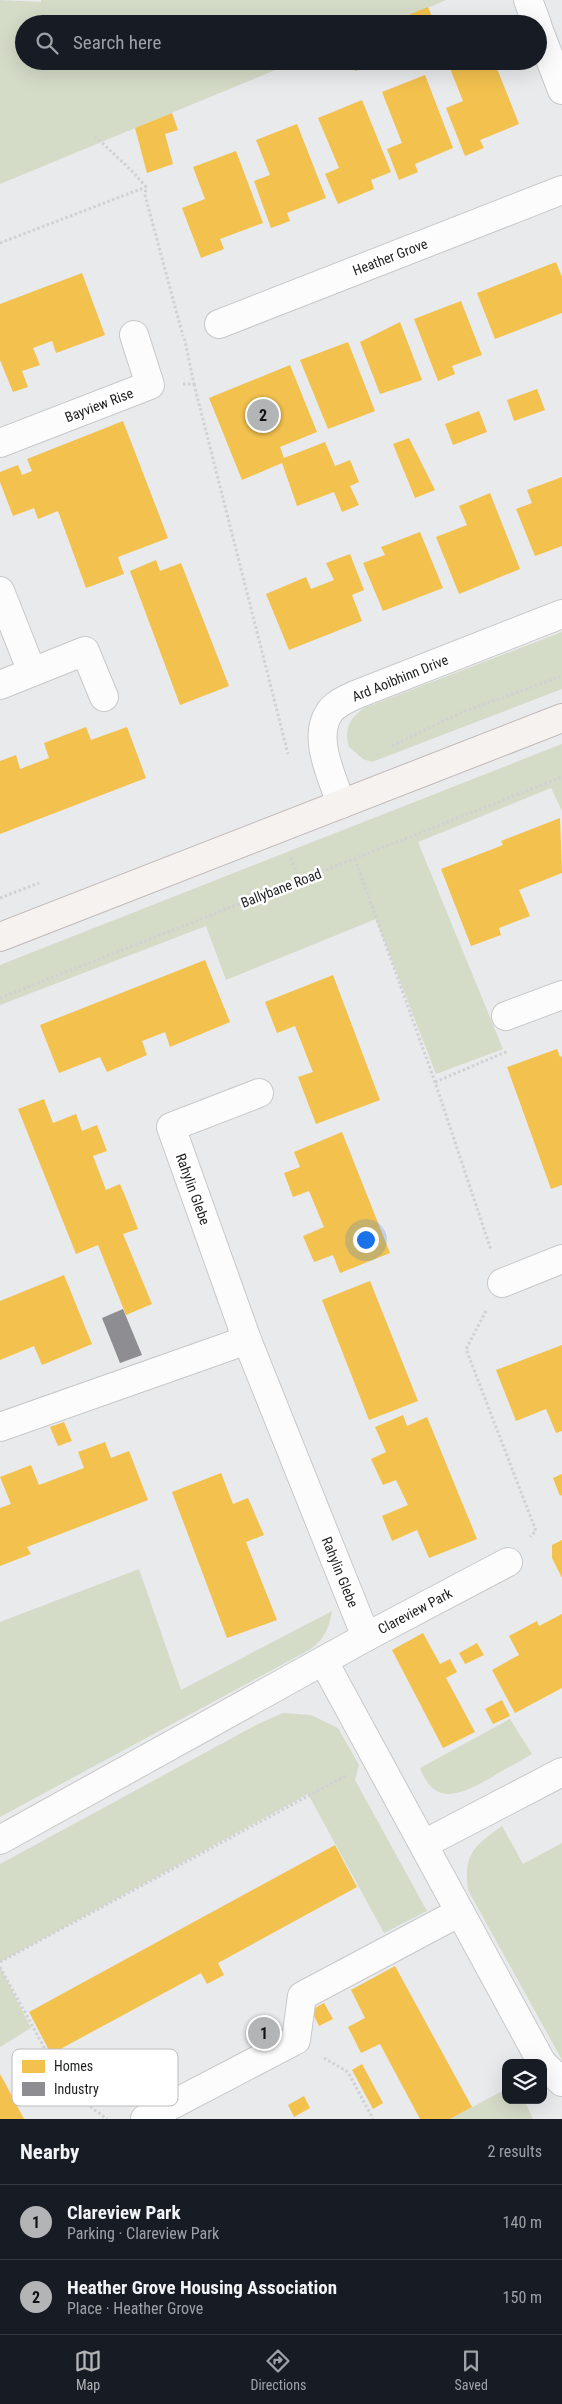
<!DOCTYPE html>
<meta charset="utf-8">
<style>
:root{--surface:#171b24;--page:#242831;--text:#f1f3f6;--muted:#9ea1a6;--line:#363941;--accent:#b2b4b6}
body{margin:0;font-family:"Roboto Condensed",sans-serif;background:var(--page);color:var(--text)}
.controls{position:absolute;right:15px;bottom:15px;display:grid;overflow:hidden;border-radius:10px;box-shadow:0 5px 20px #0002}
.controls button{width:45px;height:45px;display:grid;place-items:center;padding:0;border:0;border-bottom:1px solid var(--line);background:var(--surface);color:var(--text);font:25px sans-serif}
.you{position:absolute;left:365px;top:1239px;width:18px;height:18px;margin:-12px;border:4px solid #fff;border-radius:50%;background:#1a73e8;box-shadow:0 0 0 8px #1a73e833}
.badge{display:grid;place-items:center;width:32px;height:32px;border-radius:50%;background:var(--accent);color:#111;font-size:16px;font-weight:700}
.pin{position:absolute;translate:-50% -50%;border:2px solid #fff;box-shadow:0 1px 5px #0006}
.list{margin:0;padding:0;list-style:none}
h2{display:flex;justify-content:space-between;align-items:center;height:65px;margin:0;padding:0 20px;font-size:21px}
h2 small{font-size:16px;font-weight:400;color:var(--muted)}
.list li{display:grid;grid-template-columns:32px 1fr auto;gap:15px;align-items:center;box-sizing:border-box;height:75px;padding:0 20px;border-top:1px solid var(--line)}
.list b{display:block;font-size:19px;white-space:nowrap}
.list p{margin:0;font-size:16px;white-space:nowrap;color:var(--muted)}
.list em{font-size:16px;font-style:normal;color:var(--muted)}
.icon{flex:none;width:28px;height:28px;fill:none;stroke:currentColor;stroke-width:2;stroke-linecap:round;stroke-linejoin:round}
.map{position:relative;flex:none;width:562px;height:2119px;overflow:hidden}
.search{position:absolute;background:var(--surface);box-shadow:0 5px 20px #0002;left:15px;right:15px;top:15px;height:55px;display:flex;align-items:center;gap:12px;box-sizing:border-box;padding:0 18px;border-radius:28px;color:var(--muted);font-size:19px}
.sheet{height:215px;background:var(--surface)}
nav{display:flex;justify-content:space-around;align-items:center;box-sizing:border-box;height:70px;border-top:1px solid var(--line);background:var(--surface);font-size:14px;color:var(--muted)}
nav a{display:grid;justify-items:center;gap:2px}
nav .on{color:var(--accent)}
.map>svg:first-child{display:block}
.green{fill:#d4dbc7}
.homes{fill:#f2c14e}
.industry{fill:#8d8d92}
.lines{fill:none;stroke-linecap:round;stroke-linejoin:round}
.minor-casing{stroke:#c8c8c9;stroke-width:30}
.major-casing{stroke:#c0b8b7;stroke-width:30}
.path{stroke:#d0d1d2;stroke-width:3;stroke-dasharray:2.5 2.5;stroke-linecap:butt}
.minor{stroke:#fcfcfc;stroke-width:28}
.major{stroke:#f6f2f0;stroke-width:28}
.labels{text-anchor:middle;dominant-baseline:central;stroke-width:5;stroke-linejoin:round;paint-order:stroke}
.street-label{font-size:14px;fill:#1e1f20;stroke:#fff}
.key{fill:#fff;stroke:#bcbcbc;stroke-width:1}
.key-label{font-size:14px;fill:#1e1f20}
</style>
<div class="map">
<svg width="562" height="2119" viewBox="0 0 562 2119">
<rect width="100%" height="100%" fill="#e9eaec"/>
<g class="green">
<path d="M0,0L41,2V0H446L389,24H24V61H297L0,184Z"/>
<path d="M562,632V689L372,762L363,759L349,747C344,729 349,719 364,708Z"/>
<path d="M562,744V811L551,788L418,842L503,1049L436,1074L376,919L226,980L206,926L0,1005V965Z"/>
<path d="M139,1569L181,1690L332,1611C329,1628 325,1638 311,1649L0,1817V1622Z"/>
<path d="M283,1713L311,1715L338,1728L359,1765L355,1780L427,1911L384,1933L308,1794L0,1962V1864L258,1724Z"/>
<path d="M510,1719L532,1754C519,1762 505,1769 492,1777C464,1793 435,1809 420,1768Z"/>
<path d="M502,1826L523,1864L562,1843V2060L468,1890C463,1854 475,1845 502,1826Z"/>
<path d="M0,1967L31,2028L0,2047Z"/>
<path d="M506,2089V2100H524L533,2119H450Z"/>
</g>
<g class="homes">
<path d="M428,7L435,24H410L406,16Z"/>
<path d="M351,61H372L374,64L355,71Z"/>
<path d="M462,61H494L519,124L480,140L484,148L465,156L446,108L463,101L449,66Z"/>
<path d="M425,75L453,148L415,164L418,172L399,180L387,149L402,143L382,92Z"/>
<path d="M362,100L391,172L371,180L374,189L338,204L325,174L339,168L318,118Z"/>
<path d="M172,113L178,130L165,134L173,164L147,173L135,128Z"/>
<path d="M297,124L326,198L287,213L290,221L271,228L254,181L270,175L256,140Z"/>
<path d="M236,151L263,223L220,239L224,249L201,258L182,208L205,199L193,167Z"/>
<path d="M556,262L562,277V313L495,339L477,293Z"/>
<path d="M82,273L105,335L56,353L52,341L33,348L40,365L22,371L28,387L13,392L0,360V304Z"/>
<path d="M461,301L482,355L452,366L455,374L438,381L414,319Z"/>
<path d="M400,322L422,380L380,394L360,342Z"/>
<path d="M348,342L375,411L328,429L300,360Z"/>
<path d="M290,365L317,432L280,447L284,458L325,442L335,466L350,460L359,482L350,486L359,505L342,512L334,492L297,506L282,463L242,480L209,398Z"/>
<path d="M537,389L545,410L514,421L507,400Z"/>
<path d="M479,411L487,432L453,445L445,424Z"/>
<path d="M123,421L168,538L118,557L124,574L86,588L58,511L38,519L34,508L13,516L0,482V472L18,465L22,475L32,471L27,459Z"/>
<path d="M409,438L435,490L415,498L393,444Z"/>
<path d="M562,477V546L535,556L516,509L532,503L527,490Z"/>
<path d="M490,493L520,569L459,594L436,537L467,525L459,506Z"/>
<path d="M420,532L443,588L383,611L363,563L385,555L381,547Z"/>
<path d="M350,554L364,590L352,595L362,621L289,650L266,594L306,577L311,589L334,580L326,563Z"/>
<path d="M156,560L160,571L181,563L229,686L180,705L130,571Z"/>
<path d="M86,727L91,740L127,727L146,778L0,834V761L16,755L20,769L49,758L44,743Z"/>
<path d="M560,818L562,873L519,890L530,916L499,928L501,935L471,946L441,869L503,845L501,841Z"/>
<path d="M205,960L230,1022L170,1047L165,1032L142,1041L147,1055L107,1072L100,1057L59,1073L40,1025Z"/>
<path d="M333,975L380,1100L316,1124L298,1077L313,1072L295,1026L277,1033L265,1002Z"/>
<path d="M557,1049L560,1057L562,1056V1185L551,1189L507,1067Z"/>
<path d="M44,1099L53,1123L76,1114L82,1131L97,1125L107,1151L93,1156L106,1190L120,1184L126,1198L138,1229L123,1234L152,1304L126,1315L98,1245L76,1254L18,1109Z"/>
<path d="M342,1132L390,1253L340,1273L333,1255L314,1262L303,1236L324,1227L309,1191L293,1197L284,1173L300,1167L294,1152Z"/>
<path d="M64,1275L92,1344L42,1365L34,1346L0,1360V1301Z"/>
<path d="M370,1281L418,1401L369,1420L322,1300Z"/>
<path d="M562,1345V1431L556,1433L546,1409L516,1421L496,1370Z"/>
<path d="M403,1415L407,1426L427,1417L477,1539L429,1558L417,1530L392,1541L382,1516L408,1505L396,1480L383,1485L371,1459L386,1452L375,1427Z"/>
<path d="M64,1422L72,1441L58,1446L50,1427Z"/>
<path d="M105,1442L111,1458L129,1451L148,1500L27,1547L31,1554L0,1566V1508L11,1504L0,1477L31,1465L39,1485L84,1468L78,1452Z"/>
<path d="M221,1473L233,1504L248,1498L264,1535L246,1542L277,1620L227,1638L172,1492Z"/>
<path d="M562,1474V1495L560,1496L553,1478Z"/>
<path d="M562,1540V1578L552,1558V1545Z"/>
<path d="M562,1614V1688L515,1713L492,1670L519,1655L509,1636L537,1621L539,1626Z"/>
<path d="M423,1633L440,1664L450,1659L457,1672L446,1678L475,1732L443,1748L392,1650Z"/>
<path d="M477,1643L484,1655L465,1664L459,1653Z"/>
<path d="M502,1700L510,1716L493,1724L485,1709Z"/>
<path d="M335,1845L357,1887L218,1963L224,1975L207,1984L201,1973L51,2054L29,2012Z"/>
<path d="M395,1966L472,2107L450,2119H420L380,2044L361,2053L348,2027L365,2018L351,1990Z"/>
<path d="M324,2003L333,2019L319,2026L311,2010Z"/>
<path d="M362,2064L383,2103L373,2109L352,2070Z"/>
<path d="M0,2074L4,2081L24,2119H0Z"/>
<path d="M304,2096L310,2108L294,2117L288,2105Z"/>
</g>
<path class="industry" d="M123,1309L142,1355L120,1363L102,1318Z"/>
<g class="lines">
<g class="minor-casing">
<g id="minor">
<path d="M528,0L537,24"/>
<path d="M538,28L562,90"/>
<path d="M219,324L562,190"/>
<path d="M0,443L150,385L134,335"/>
<path d="M0,591L32,672"/>
<path d="M0,685L85,651L104,697"/>
<path d="M341,804C333,778 312,739 329,713C334,704 347,699 355,695L562,614"/>
<path d="M506,1016L562,995"/>
<path d="M259,1093L171,1127L247,1340L366,1637"/>
<path d="M502,1283L562,1259"/>
<path d="M0,1427L247,1340"/>
<path d="M324,1662L542,2063"/>
<path d="M0,1840L366,1637L508,1562"/>
<path d="M424,1844L562,1772"/>
<path d="M543,2064L562,2082"/>
<path d="M145,2119L296,2040L302,1996L460,1912"/>
</g>
</g>
<g class="major-casing">
<path id="major" d="M0,937L562,718"/>
</g>
<g class="path">
<path d="M95,136L134,173L146,187L145,195L183,336"/>
<path d="M0,243L146,187"/>
<path d="M183,384H194L184,336"/>
<path d="M194,384L288,754"/>
<path d="M392,746L460,713L562,676"/>
<path d="M291,858L300,881"/>
<path d="M355,859L435,1082L491,1250"/>
<path d="M0,898L39,883"/>
<path d="M0,998L562,777"/>
<path d="M435,1082L508,1051"/>
<path d="M486,1311L466,1349L536,1531L530,1537"/>
<path d="M0,1962L347,1775"/>
<path d="M0,1967L72,2098L81,2100L107,2119"/>
<path d="M324,2058L348,2072L373,2119"/>
</g>
<use href="#minor" class="minor"/>
<use href="#major" class="major"/>
</g>
<g class="labels">
<g class="street-label">
<text transform="translate(390 257) rotate(-21)">Heather Grove</text>
<text transform="translate(99 405) rotate(-21)">Bayview Rise</text>
<text transform="translate(400 678) rotate(-22)">Ard Aoibhinn Drive</text>
<text transform="translate(281 888) rotate(-21)">Ballybane Road</text>
<text transform="translate(193 1189) rotate(70)">Rahylin Glebe</text>
<text transform="translate(340 1572) rotate(68)">Rahylin Glebe</text>
<text transform="translate(415 1611) rotate(-28)">Clareview Park</text>
</g>
</g>
<rect x="12" y="2049" width="166" height="57" rx="8" class="key"/>
<rect x="22" y="2060" width="23" height="13" fill="#f2c14e"/>
<rect x="22" y="2082" width="23" height="14" fill="#8d8d92"/>
<g class="key-label">
<text x="54" y="2071">Homes</text>
<text x="54" y="2094">Industry</text>
</g>
</svg>
<div class="controls">
<button><svg class="icon" aria-label="layers" viewBox="0 0 24 24"><path d="M12 4l9 5-9 5-9-5zM3 14l9 5 9-5"/></svg></button>
</div>
<div class="you"></div>
<div class="pin badge" style="left:264px;top:2033px">1</div>
<div class="pin badge" style="left:263px;top:415px">2</div>
<div class="search"><svg class="icon" aria-label="search" viewBox="0 0 24 24"><circle cx="10" cy="10" r="6"/><path d="M15 15l6 6"/></svg>Search here</div>
</div>
<section class="sheet">
<h2>Nearby<small>2 results</small></h2>
<ul class="list">
<li><span class="badge">1</span><div><b>Clareview Park</b><p>Parking · Clareview Park</p></div><em>140 m</em></li>
<li><span class="badge">2</span><div><b>Heather Grove Housing Association</b><p>Place · Heather Grove</p></div><em>150 m</em></li>
</ul>
</section>
<nav>
<a class="on"><svg class="icon" aria-label="map" viewBox="0 0 24 24"><path d="M3 6l6-2 6 2 6-2v14l-6 2-6-2-6 2zM9 4v14M15 6v14"/></svg>Map</a>
<a><svg class="icon" aria-label="directions" viewBox="0 0 24 24"><path d="M12 3l9 9-9 9-9-9zM9 14v-3h6M13 9l2 2-2 2"/></svg>Directions</a>
<a><svg class="icon" aria-label="saved" viewBox="0 0 24 24"><path d="M7 4h10v16l-5-4-5 4z"/></svg>Saved</a>
</nav>
